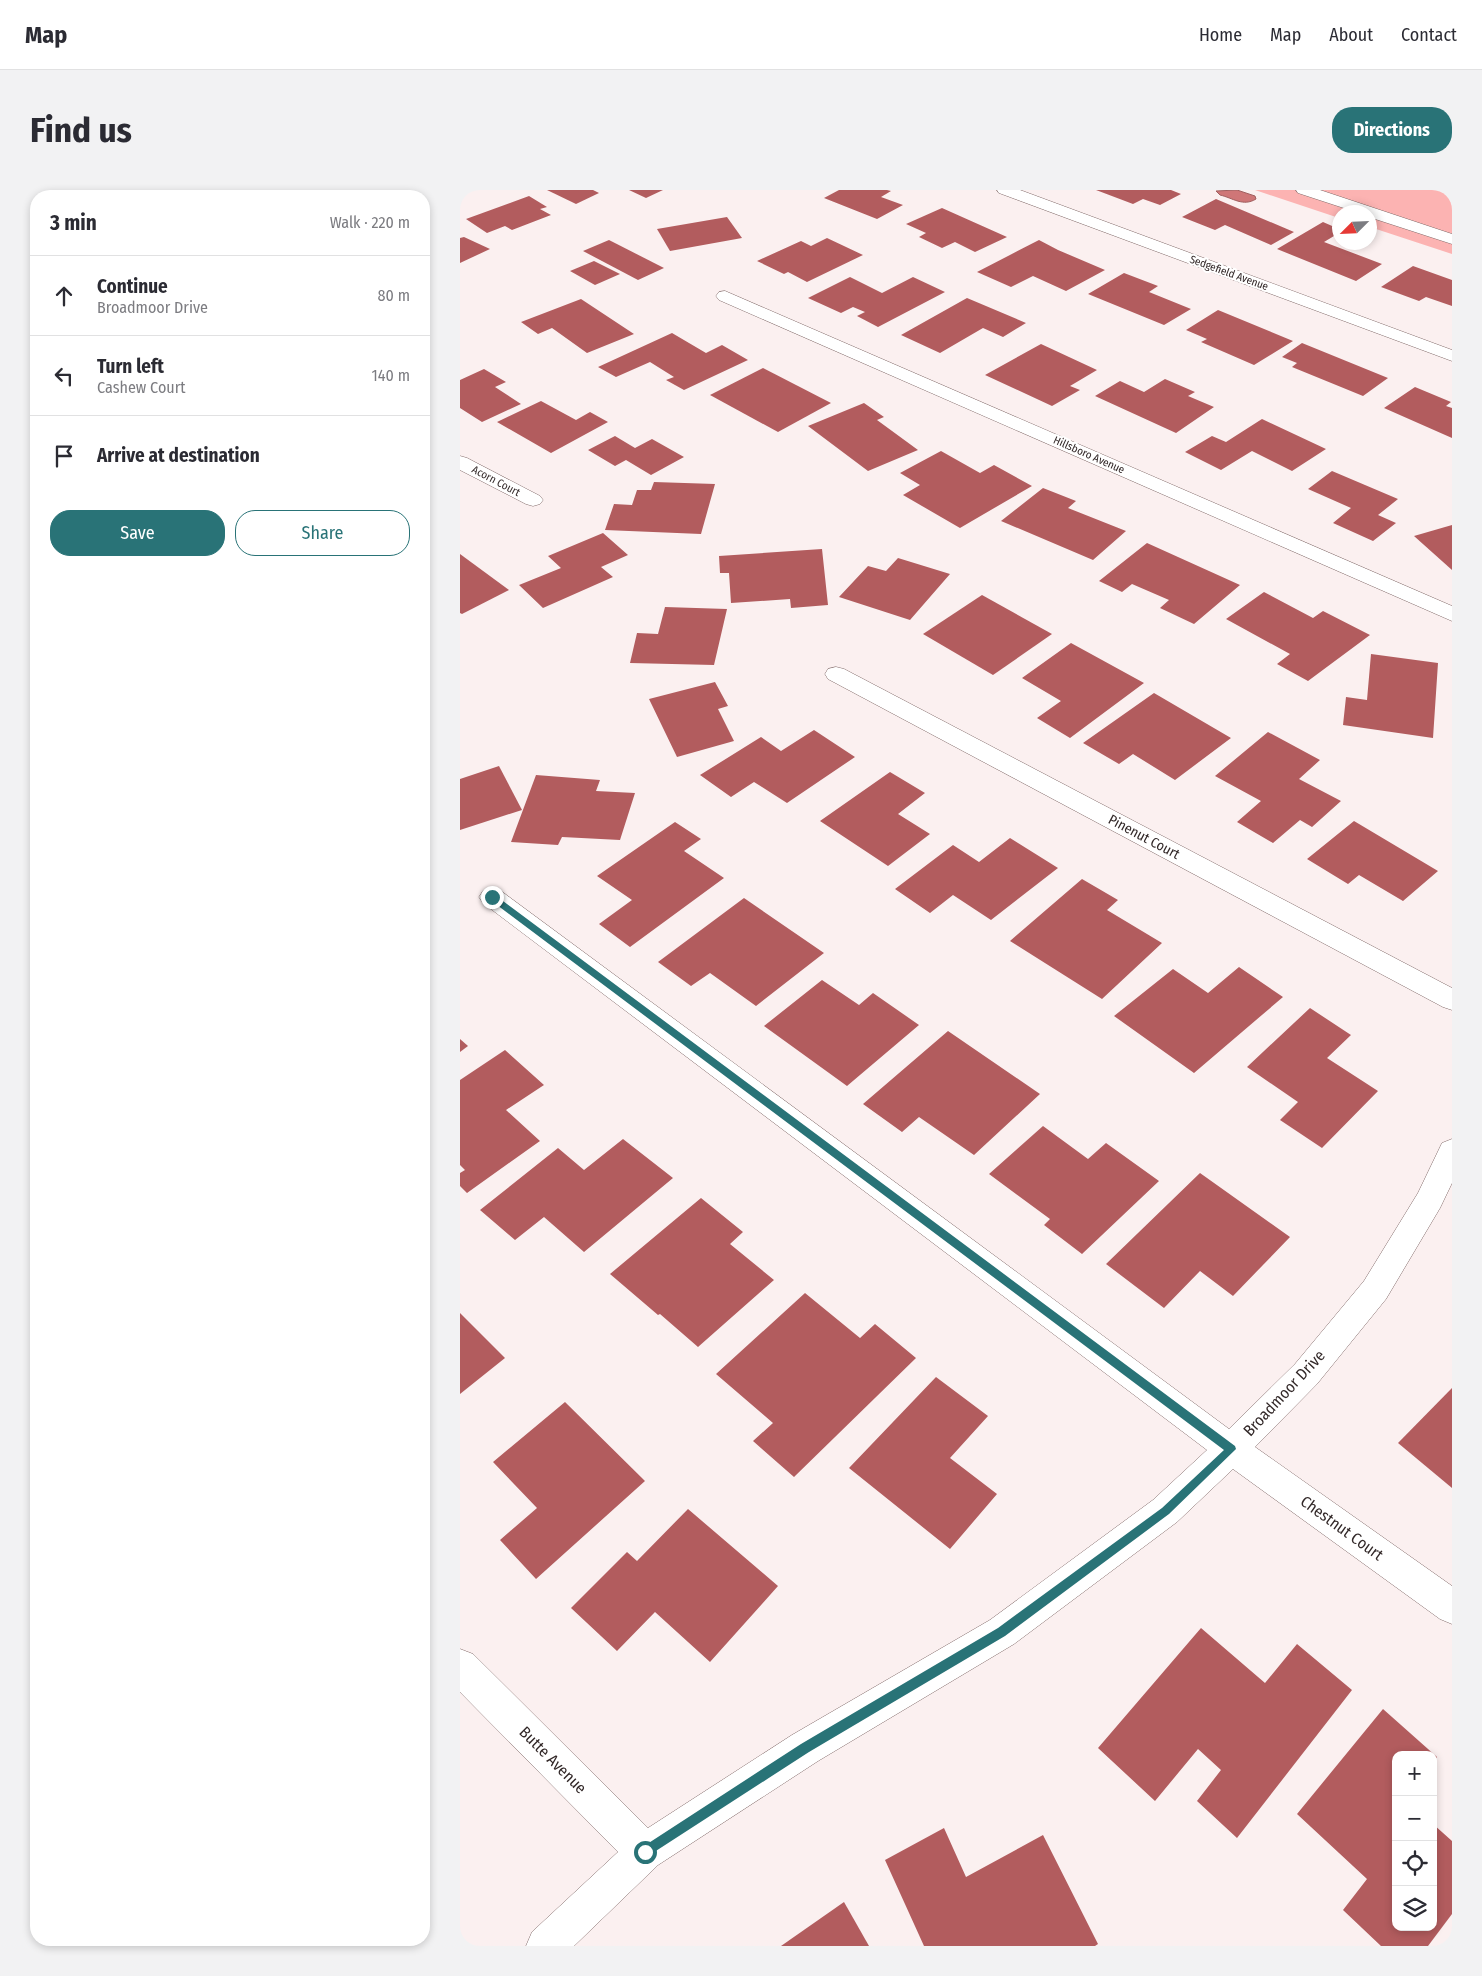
<!DOCTYPE html>
<meta charset="utf-8">
<style>
:root{--surface:#fff;--page:#f2f2f3;--text:#2b2b33;--muted:#7c7c81;--line:#e1e1e2;--accent:#297377}
body{margin:0;font-family:"Fira Sans Condensed",sans-serif;background:var(--page);color:var(--text)}
.controls{position:absolute;right:15px;bottom:15px;display:grid;overflow:hidden;border-radius:10px;box-shadow:0 2px 8px #0003}
.controls button{width:45px;height:45px;display:grid;place-items:center;padding:0;border:0;border-bottom:1px solid var(--line);background:var(--surface);color:var(--text);font:25px sans-serif}
.compass{position:absolute;left:872px;top:15px;width:45px;height:45px;border-radius:50%;background:var(--surface);box-shadow:0 2px 8px #0003;rotate:246deg}
.stop{position:absolute;width:15px;height:15px;margin:-11px;border:4px solid #297377;border-radius:50%;background:#fff}
.stop.end{background:#297377;border-color:#fff;box-shadow:0 1px 5px #0008}
.list{margin:0;padding:0;list-style:none}
h2{display:flex;justify-content:space-between;align-items:center;height:65px;margin:0;padding:0 20px;font-size:21px}
h2 small{font-size:16px;font-weight:400;color:var(--muted)}
.list li{display:grid;grid-template-columns:32px 1fr auto;gap:15px;align-items:center;box-sizing:border-box;height:80px;padding:0 20px;border-top:1px solid var(--line)}
.list b{display:block;font-size:19px;white-space:nowrap}
.list p{margin:0;font-size:16px;white-space:nowrap;color:var(--muted)}
.list em{font-size:16px;font-style:normal;color:var(--muted)}
.actions{display:flex;gap:10px;padding:15px 20px}
.actions a{flex:1;padding:11px 0;border:1px solid var(--accent);border-radius:20px;text-align:center;font-size:18px;color:var(--accent)}
.actions .main{background:var(--accent);color:#fff}
.icon{flex:none;width:28px;height:28px;fill:none;stroke:currentColor;stroke-width:2;stroke-linecap:round;stroke-linejoin:round}
.map{position:relative;flex:none;width:992px;height:1756px;overflow:hidden;border-radius:20px}
header{display:flex;align-items:center;gap:30px;box-sizing:border-box;height:70px;padding:0 25px;background:var(--surface);border-bottom:1px solid var(--line)}
header strong{font-size:24px}
nav{display:flex;gap:28px;margin-inline-start:auto;font-size:18px}
.intro{display:flex;align-items:center;justify-content:space-between;box-sizing:border-box;height:120px;padding:0 30px}
h1{margin:0;font-size:35px}
.button{padding:12px 22px;border-radius:20px;background:var(--accent);color:#fff;font-size:18px;font-weight:700}
main{display:flex;gap:30px;padding:0 30px}
aside{flex:1;background:var(--surface);border-radius:20px;box-shadow:0 2px 8px #0003}
.map>svg:first-child{display:block}
.green{fill:#fcb3b2}
.water{fill:#cf7677;stroke:#a05f5f}
.building{fill:#b25c5e}
.lines{fill:none;stroke-linecap:round;stroke-linejoin:round}
.minor-casing{stroke:#826b6a;stroke-width:1}
.minor{fill:#fff;fill-rule:evenodd}
.route{fill:#297377}
.labels{text-anchor:middle;dominant-baseline:central;stroke-width:4;stroke-linejoin:round;paint-order:stroke}
.far-street-label{font-size:11px;fill:#322828;stroke:#fff}
.street-label{font-size:14px;fill:#322828;stroke:#fff}
.near-street-label{font-size:16px;fill:#322828;stroke:#fff}
</style>
<header>
<strong>Map</strong>
<nav><a>Home</a><a>Map</a><a>About</a><a>Contact</a></nav>
</header>
<div class="intro"><h1>Find us</h1><a class="button">Directions</a></div>
<main>
<aside>
<h2>3 min<small>Walk · 220 m</small></h2>
<ul class="list">
<li><svg class="icon" aria-label="ahead" viewBox="0 0 24 24"><path d="M12 20V5M6 11l6-6 6 6"/></svg><div><b>Continue</b><p>Broadmoor Drive</p></div><em>80 m</em></li>
<li><svg class="icon" aria-label="left" viewBox="0 0 24 24"><path d="M17 20v-9H6M10 6l-5 5 5 5"/></svg><div><b>Turn left</b><p>Cashew Court</p></div><em>140 m</em></li>
<li><svg class="icon" aria-label="arrive" viewBox="0 0 24 24"><path d="M6 21V4h12l-3 4 3 4H6"/></svg><div><b>Arrive at destination</b></div></li>
</ul>
<div class="actions"><a class="main">Save</a><a>Share</a></div>
</aside>
<div class="map">
<svg width="992" height="1756" viewBox="0 0 992 1756">
<rect width="100%" height="100%" fill="#fbf0f0"/>
<path class="green" d="M795,0H992V64L910,37L909,22H879V28Z"/>
<path class="water" d="M777,0L795,6L796,9C783,17 773,8 760,5L756,1Z"/>
<g class="building">
<path d="M87,0H133L139,3L116,14Z"/>
<path d="M169,0H203L186,8Z"/>
<path d="M379,0H427L431,1L421,7L443,15L417,29L364,8Z"/>
<path d="M636,0H711L721,4L700,15L683,9L673,14Z"/>
<path d="M69,6L87,17L80,19L91,25L52,40L45,36L27,43L6,29Z"/>
<path d="M756,9L834,42L811,55L765,35L755,40L722,27Z"/>
<path d="M482,18L547,47L515,62L495,52L482,58L459,47L466,43L446,34Z"/>
<path d="M267,27L282,48L210,61L197,39Z"/>
<path d="M863,32L879,39V43L864,52L922,74L896,91L817,59Z"/>
<path d="M4,47L30,59L0,73V48Z"/>
<path d="M367,48L403,65L347,92L328,82L324,84L297,71L341,51L351,56Z"/>
<path d="M149,50L204,78L178,90L123,61Z"/>
<path d="M579,50L598,60L645,80L606,101L573,86L551,97L517,82Z"/>
<path d="M134,71L160,84L135,95L110,81Z"/>
<path d="M953,76L992,90V116L966,107L959,111L921,97Z"/>
<path d="M664,83L698,96L689,102L731,119L704,135L628,104Z"/>
<path d="M390,87L422,103L453,87L485,102L418,137L397,126L405,122L393,117L381,123L348,108Z"/>
<path d="M507,108L566,133L543,147L523,138L480,163L441,145Z"/>
<path d="M121,109L174,144L127,163L92,138L78,144L61,132Z"/>
<path d="M758,120L833,151L794,175L741,152L747,149L726,140Z"/>
<path d="M212,143L246,163L262,155L288,170L224,200L206,190L214,187L190,172L156,187L138,177Z"/>
<path d="M842,153L928,188L903,206L832,177L837,173L822,167Z"/>
<path d="M581,154L637,180L610,196L620,200L592,216L525,185Z"/>
<path d="M303,178L371,213L318,242L250,205Z"/>
<path d="M24,179L46,192L35,197L61,214L22,232L0,218V190Z"/>
<path d="M705,189L735,202L728,206L754,217L716,243L635,206L660,191L684,202Z"/>
<path d="M955,197L991,212L986,216L992,218V248L924,218Z"/>
<path d="M81,211L116,230L130,222L148,232L91,263L37,232Z"/>
<path d="M404,213L424,227L417,230L458,260L408,281L348,236Z"/>
<path d="M802,229L866,259L832,281L792,261L761,280L725,262L752,246L766,252Z"/>
<path d="M155,246L175,258L192,249L224,267L191,285L166,270L155,276L128,260Z"/>
<path d="M481,261L520,283L534,275L572,296L500,338L443,305L460,295L440,283Z"/>
<path d="M872,281L938,309L918,325L936,333L913,351L873,333L891,318L848,299Z"/>
<path d="M194,292L255,294L241,344L145,340L154,314L172,315L177,300H191Z"/>
<path d="M583,298L616,311L608,318L666,341L633,370L541,331Z"/>
<path d="M992,335V380L954,346Z"/>
<path d="M143,343L168,365L141,377L153,387L83,418L59,395L101,378L88,366Z"/>
<path d="M687,353L780,395L734,434L700,418L709,410L672,394L662,402L639,391Z"/>
<path d="M362,359L368,415L331,418L330,409L271,413L269,383H260L259,366Z"/>
<path d="M0,364L49,400L2,424L0,423Z"/>
<path d="M438,368L490,384L450,430L379,407L408,376L426,381Z"/>
<path d="M804,402L853,428L863,421L910,445L848,491L817,474L830,464L766,429Z"/>
<path d="M522,405L592,444L533,485L463,444Z"/>
<path d="M205,417L267,419L254,475L170,473L177,443L198,444Z"/>
<path d="M611,453L684,493L610,548L577,528L601,511L562,488Z"/>
<path d="M911,464L978,473L973,548L883,535L886,507L907,510Z"/>
<path d="M255,492L268,516L258,519L274,551L217,567L189,509Z"/>
<path d="M694,503L771,548L715,590L673,564L659,574L623,553Z"/>
<path d="M354,540L395,567L327,613L294,592L271,607L240,585L301,547L321,561Z"/>
<path d="M808,542L860,570L839,589L881,611L852,637L840,630L813,653L777,632L801,611L755,586Z"/>
<path d="M39,576L62,620L0,640V589Z"/>
<path d="M430,582L465,603L438,624L470,644L428,676L360,631Z"/>
<path d="M76,585L140,590L136,601L175,603L160,650L102,647L98,655L51,652Z"/>
<path d="M894,631L978,681L943,711L899,685L888,694L847,669Z"/>
<path d="M215,632L241,649L224,661L264,688L170,757L139,734L172,710L137,686Z"/>
<path d="M550,648L598,678L531,730L493,705L470,723L435,699L493,655L519,672Z"/>
<path d="M622,689L658,710L647,720L702,753L642,809L550,751Z"/>
<path d="M284,708L364,763L296,816L250,783L231,796L198,772Z"/>
<path d="M779,777L823,807L734,883L654,826L713,779L748,803Z"/>
<path d="M362,790L399,815L413,803L459,835L387,896L304,836Z"/>
<path d="M850,818L891,845L867,868L918,901L862,958L820,930L838,912L787,877Z"/>
<path d="M488,841L580,904L514,965L459,927L442,942L403,914Z"/>
<path d="M0,849L8,856L0,862Z"/>
<path d="M45,860L84,895L46,920L80,951L7,1003L0,996V983L5,980L0,975V890Z"/>
<path d="M583,936L628,969L646,953L699,991L622,1064L584,1035L590,1029L529,984Z"/>
<path d="M163,949L213,988L124,1062L84,1027L55,1050L20,1020L98,958L124,980Z"/>
<path d="M740,983L830,1047L773,1106L740,1081L704,1118L646,1074Z"/>
<path d="M241,1008L283,1042L270,1054L314,1090L238,1157L200,1124L198,1125L150,1084Z"/>
<path d="M345,1103L400,1148L415,1134L456,1168L334,1287L293,1251L313,1233L256,1184Z"/>
<path d="M0,1123L45,1168L0,1204Z"/>
<path d="M476,1187L528,1226L490,1268L537,1304L490,1359L389,1278Z"/>
<path d="M992,1198V1298L938,1253Z"/>
<path d="M105,1212L185,1291L76,1389L40,1350L77,1318L33,1272Z"/>
<path d="M228,1319L318,1396L250,1472L195,1422L157,1461L111,1418L167,1362L177,1371Z"/>
<path d="M741,1438L805,1493L837,1454L892,1500L777,1648L737,1611L761,1580L738,1559L695,1611L638,1558Z"/>
<path d="M923,1519L977,1567L973,1572V1565H936V1737H973V1634L992,1651V1724L968,1756H921L883,1720L907,1689L837,1624Z"/>
<path d="M484,1638L506,1687L583,1645L638,1754L635,1756H464L425,1670Z"/>
<path d="M384,1712L409,1756H321Z"/>
</g>
<g class="lines">
<g class="minor-casing">
<g id="minor">
<path d="M537,0H560L992,160V171L539,3Z"/>
<path d="M836,0H860L992,44V54L909,27V22H896L838,3Z"/>
<path d="M265,101L992,416V431L259,110L256,106L259,102Z"/>
<path d="M0,266L7,268L80,306L83,310L80,314L73,316L66,314L0,280Z"/>
<path d="M376,477L384,479L992,798V820L983,817L368,489L365,484L368,479Z"/>
<path d="M32,698L41,701L769,1239L835,1174L904,1091L958,1003L982,953L992,949V993L980,1018L926,1109L857,1194L795,1257L992,1396V1434L980,1429L773,1279L717,1332L554,1454L358,1571L198,1675L114,1756H66L72,1742L158,1662L0,1502V1459L13,1464L188,1638L332,1545L530,1430L693,1310L747,1260L23,713L19,707L23,701Z"/>
</g>
</g>
<use href="#minor" class="minor"/>
</g>
<path class="route" d="M29,705H35L775,1256L776,1259L709,1324L545,1446L349,1562L185,1668L181,1666L180,1662L181,1658L341,1554L538,1438L702,1318L764,1260L29,709Z"/>
<g class="labels">
<g class="far-street-label">
<text transform="translate(769 83) rotate(20)">Sedgefield Avenue</text>
<text transform="translate(629 265) rotate(24)">Hillsboro Avenue</text>
<text transform="translate(36 291) rotate(28)">Acorn Court</text>
</g>
<g class="street-label">
<text transform="translate(684 647) rotate(28)">Pinenut Court</text>
</g>
<g class="near-street-label">
<text transform="translate(824 1203) rotate(-47)">Broadmoor Drive</text>
<text transform="translate(882 1338) rotate(36)">Chestnut Court</text>
<text transform="translate(93 1570) rotate(45)">Butte Avenue</text>
</g>
</g>
</svg>
<div class="controls">
<button>+</button>
<button>−</button>
<button><svg class="icon" aria-label="locate" viewBox="0 0 24 24"><circle cx="12" cy="12" r="6"/><path d="M12 2v4M12 18v4M2 12h4M18 12h4"/></svg></button>
<button><svg class="icon" aria-label="layers" viewBox="0 0 24 24"><path d="M12 4l9 5-9 5-9-5zM3 14l9 5 9-5"/></svg></button>
</div>
<svg class="compass" viewBox="-18 -18 36 36"><path d="M0-13l5 13h-10z" fill="#e53935"/><path d="M0 13l5-13h-10z" fill="#7c7c81"/></svg>
<div class="stop" style="left:185px;top:1662px"></div>
<div class="stop end" style="left:32px;top:707px"></div>
</div>
</main>
